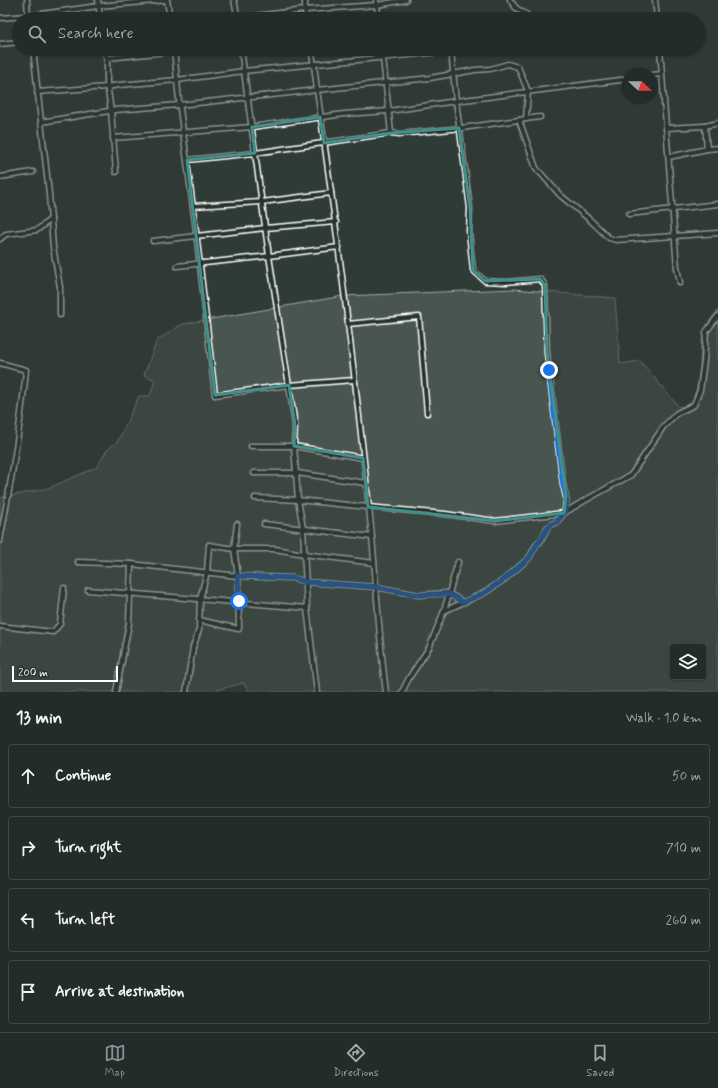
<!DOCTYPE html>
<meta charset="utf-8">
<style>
:root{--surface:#232c28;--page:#2f3834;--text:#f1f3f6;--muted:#a3a7a8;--line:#404845;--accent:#8c9099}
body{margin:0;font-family:Mynerve,sans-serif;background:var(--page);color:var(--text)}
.controls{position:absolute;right:12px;bottom:12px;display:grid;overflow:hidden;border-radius:4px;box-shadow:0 1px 3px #0004}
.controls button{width:36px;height:36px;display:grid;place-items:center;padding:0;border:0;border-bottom:1px solid var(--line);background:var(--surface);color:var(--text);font:20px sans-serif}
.compass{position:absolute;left:622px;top:68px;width:36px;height:36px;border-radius:50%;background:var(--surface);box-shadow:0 1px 3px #0004;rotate:111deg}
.scale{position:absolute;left:12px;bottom:10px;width:106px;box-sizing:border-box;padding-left:4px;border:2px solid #fff;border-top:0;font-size:11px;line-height:14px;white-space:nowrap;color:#fff;-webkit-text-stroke:3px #26332d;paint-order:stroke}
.stop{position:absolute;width:12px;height:12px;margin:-9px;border:3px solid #1a73e8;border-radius:50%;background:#fff}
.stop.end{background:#1a73e8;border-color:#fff;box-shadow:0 1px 4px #0008}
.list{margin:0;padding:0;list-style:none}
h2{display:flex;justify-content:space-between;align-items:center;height:52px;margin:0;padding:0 16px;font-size:17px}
h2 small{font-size:13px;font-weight:400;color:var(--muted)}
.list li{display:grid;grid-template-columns:26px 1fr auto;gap:12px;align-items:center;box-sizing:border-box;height:64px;margin:0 8px 8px;padding:0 8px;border:1px solid var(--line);border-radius:4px}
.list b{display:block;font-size:15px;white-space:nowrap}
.list em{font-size:13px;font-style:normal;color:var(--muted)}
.icon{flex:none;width:22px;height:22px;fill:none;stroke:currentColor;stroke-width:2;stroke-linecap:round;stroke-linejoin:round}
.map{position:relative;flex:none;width:718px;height:692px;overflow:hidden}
.search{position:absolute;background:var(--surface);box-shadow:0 1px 3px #0004;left:12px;right:12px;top:12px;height:44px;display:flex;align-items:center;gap:10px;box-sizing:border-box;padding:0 14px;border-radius:22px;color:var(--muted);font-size:15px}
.sheet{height:340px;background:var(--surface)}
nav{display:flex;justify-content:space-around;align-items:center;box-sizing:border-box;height:56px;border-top:1px solid var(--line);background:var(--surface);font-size:11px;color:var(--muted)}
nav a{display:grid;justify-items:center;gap:2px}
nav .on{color:var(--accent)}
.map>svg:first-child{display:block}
.grass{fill:#4a544f;stroke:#a4aaa7;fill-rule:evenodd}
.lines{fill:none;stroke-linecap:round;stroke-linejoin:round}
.street-casing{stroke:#fff;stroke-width:7}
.street{stroke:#26332d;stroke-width:4}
.route{stroke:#1a73e8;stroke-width:5}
.marked{fill:none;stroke:#3f918b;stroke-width:3;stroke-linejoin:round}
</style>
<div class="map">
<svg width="718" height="692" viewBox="0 0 718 692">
<rect width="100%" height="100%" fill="#2f3b35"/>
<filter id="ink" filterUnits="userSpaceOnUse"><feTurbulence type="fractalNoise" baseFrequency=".025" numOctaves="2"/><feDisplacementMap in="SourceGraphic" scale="8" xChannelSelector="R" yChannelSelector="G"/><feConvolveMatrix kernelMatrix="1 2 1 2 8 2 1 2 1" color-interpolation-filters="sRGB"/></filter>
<g filter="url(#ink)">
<path class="grass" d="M514,289L615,298L620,364L640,361L679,407L692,404L697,387L700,366L701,344L707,324L718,310V692H250L243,683L217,690L216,692H0V498L49,488L97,467L107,450L118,441L139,396H150L155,380L144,375L157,340L183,324L343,296ZM673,647H703V677H673Z"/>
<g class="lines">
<g class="street-casing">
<g id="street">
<path d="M27,0L28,19"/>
<path d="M98,0L100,19"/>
<path d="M167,0L170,19"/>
<path d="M234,0L238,19"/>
<path d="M305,0V10L306,19"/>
<path d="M376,0L379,19"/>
<path d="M510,0L516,8L527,15"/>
<path d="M655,0L657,19"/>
<path d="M0,18L27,16L98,6L167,0"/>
<path d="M229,19L305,10L377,5L406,0"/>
<path d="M0,44L19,42"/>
<path d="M33,49L49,194L53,247L60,287V315"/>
<path d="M104,49L106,56L108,58L195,49"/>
<path d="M174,49L179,101L195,223L215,395L289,385L354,380"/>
<path d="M241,49L269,256L295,425L294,446L298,500L303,528L307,608L317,692"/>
<path d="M311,49L314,65L317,90L430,78L475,70L490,69L508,64L518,67L528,91L526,119"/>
<path d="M382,49L391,133L400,134L462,128L540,117"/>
<path d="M660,49L677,268L680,283"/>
<path d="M107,58V84L111,111L116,172"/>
<path d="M652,75L662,74"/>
<path d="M37,92L107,87L119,85L177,80L244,71L451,51L456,101L389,111L344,114L252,127L113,138"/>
<path d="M519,120L536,168L560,195L589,219L609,238L616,240L718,233"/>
<path d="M41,122L115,110L179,105L317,90C338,239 357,388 372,537C377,589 379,641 386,692"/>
<path d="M718,123L705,126L707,149L718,148"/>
<path d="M666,128L705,126"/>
<path d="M669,157L707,149"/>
<path d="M187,160L255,153L391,133"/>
<path d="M0,177L33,172"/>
<path d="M193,206L262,202L331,193"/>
<path d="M629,214L718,204"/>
<path d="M0,239L6,234L37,230L51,219"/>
<path d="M153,241L265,228L336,222"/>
<path d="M177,266L269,256L339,247"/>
<path d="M348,324L419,317L427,413"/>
<path d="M0,363L26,370C21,423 12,476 2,529H0"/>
<path d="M251,446H294L363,458"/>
<path d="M254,473H297L366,483"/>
<path d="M255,498L298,500L368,507L445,514L495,521L564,513C568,503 566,495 563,485L547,353L545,285L540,279L506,282L485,281L473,270L469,232L470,208L456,101L628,79"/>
<path d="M264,524L372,537"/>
<path d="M0,541L2,529"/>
<path d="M78,562L131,564L238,576L293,578L306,582L376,587L419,595L448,593L463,602"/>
<path d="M88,590L307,608"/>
<path d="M444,611L458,562"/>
<path d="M199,620L239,629L238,576L234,549L237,524"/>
<path d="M0,626L53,632L60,624L64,588"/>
<path d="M116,692L129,623L131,564"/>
<path d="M186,692L193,647L199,630L200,599L207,572L209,545L234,549H275L304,554L374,563"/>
<path d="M402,692L409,678L429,648L444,611L484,593L505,579L529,558L538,542H540L547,528L552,524L557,522L564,513L584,501L631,475L664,426L677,413L694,405L700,390L704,361L706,332L718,316"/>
</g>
</g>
<use href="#street" class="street"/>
</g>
</g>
<g class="lines" filter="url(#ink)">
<path class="route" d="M239,601L238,576L293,578L306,582L376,587L419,595L448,594L463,602L484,593L505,579L529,558L547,528L552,524L557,522L564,513L567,505L566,495L563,485L549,370"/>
</g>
<path d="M0 0H718V692H0ZM320,117L324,143L391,133L459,128L470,208L473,270L485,281L540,279L545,285L547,353L566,495L564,513L495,521L368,507L363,458L294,446L295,425L289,385L215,395L187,160L255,153L252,127Z" fill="#2f3b35" fill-opacity=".55" fill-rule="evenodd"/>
<path class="marked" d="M320,117L324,143L391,133L459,128L470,208L473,270L485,281L540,279L545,285L547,353L566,495L564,513L495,521L368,507L363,458L294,446L295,425L289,385L215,395L187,160L255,153L252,127Z"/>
</svg>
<div class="controls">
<button><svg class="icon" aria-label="layers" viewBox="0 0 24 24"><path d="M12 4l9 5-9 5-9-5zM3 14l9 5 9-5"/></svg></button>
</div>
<svg class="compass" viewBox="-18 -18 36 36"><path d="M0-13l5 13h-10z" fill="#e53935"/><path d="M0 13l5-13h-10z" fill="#a3a7a8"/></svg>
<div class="scale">200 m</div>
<div class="stop" style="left:239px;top:601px"></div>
<div class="stop end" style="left:549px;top:370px"></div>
<div class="search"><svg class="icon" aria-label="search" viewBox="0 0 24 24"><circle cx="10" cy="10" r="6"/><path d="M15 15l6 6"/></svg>Search here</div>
</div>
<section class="sheet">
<h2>13 min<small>Walk · 1.0 km</small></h2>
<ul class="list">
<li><svg class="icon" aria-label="ahead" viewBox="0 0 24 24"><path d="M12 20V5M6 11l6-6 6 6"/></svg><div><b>Continue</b></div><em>50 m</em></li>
<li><svg class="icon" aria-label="right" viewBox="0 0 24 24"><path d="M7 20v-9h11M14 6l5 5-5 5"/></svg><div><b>Turn right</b></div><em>710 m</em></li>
<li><svg class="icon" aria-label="left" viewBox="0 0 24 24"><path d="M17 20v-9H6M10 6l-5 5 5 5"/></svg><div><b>Turn left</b></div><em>260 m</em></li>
<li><svg class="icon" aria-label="arrive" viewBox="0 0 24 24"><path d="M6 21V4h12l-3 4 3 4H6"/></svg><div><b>Arrive at destination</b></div></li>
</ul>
</section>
<nav>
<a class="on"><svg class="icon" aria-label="map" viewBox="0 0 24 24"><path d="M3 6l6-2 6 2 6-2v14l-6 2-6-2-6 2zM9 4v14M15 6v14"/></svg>Map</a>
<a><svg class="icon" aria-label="directions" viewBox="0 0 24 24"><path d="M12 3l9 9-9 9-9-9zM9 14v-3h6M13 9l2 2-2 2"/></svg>Directions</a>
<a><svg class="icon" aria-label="saved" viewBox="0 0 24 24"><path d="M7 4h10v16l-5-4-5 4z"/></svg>Saved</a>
</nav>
